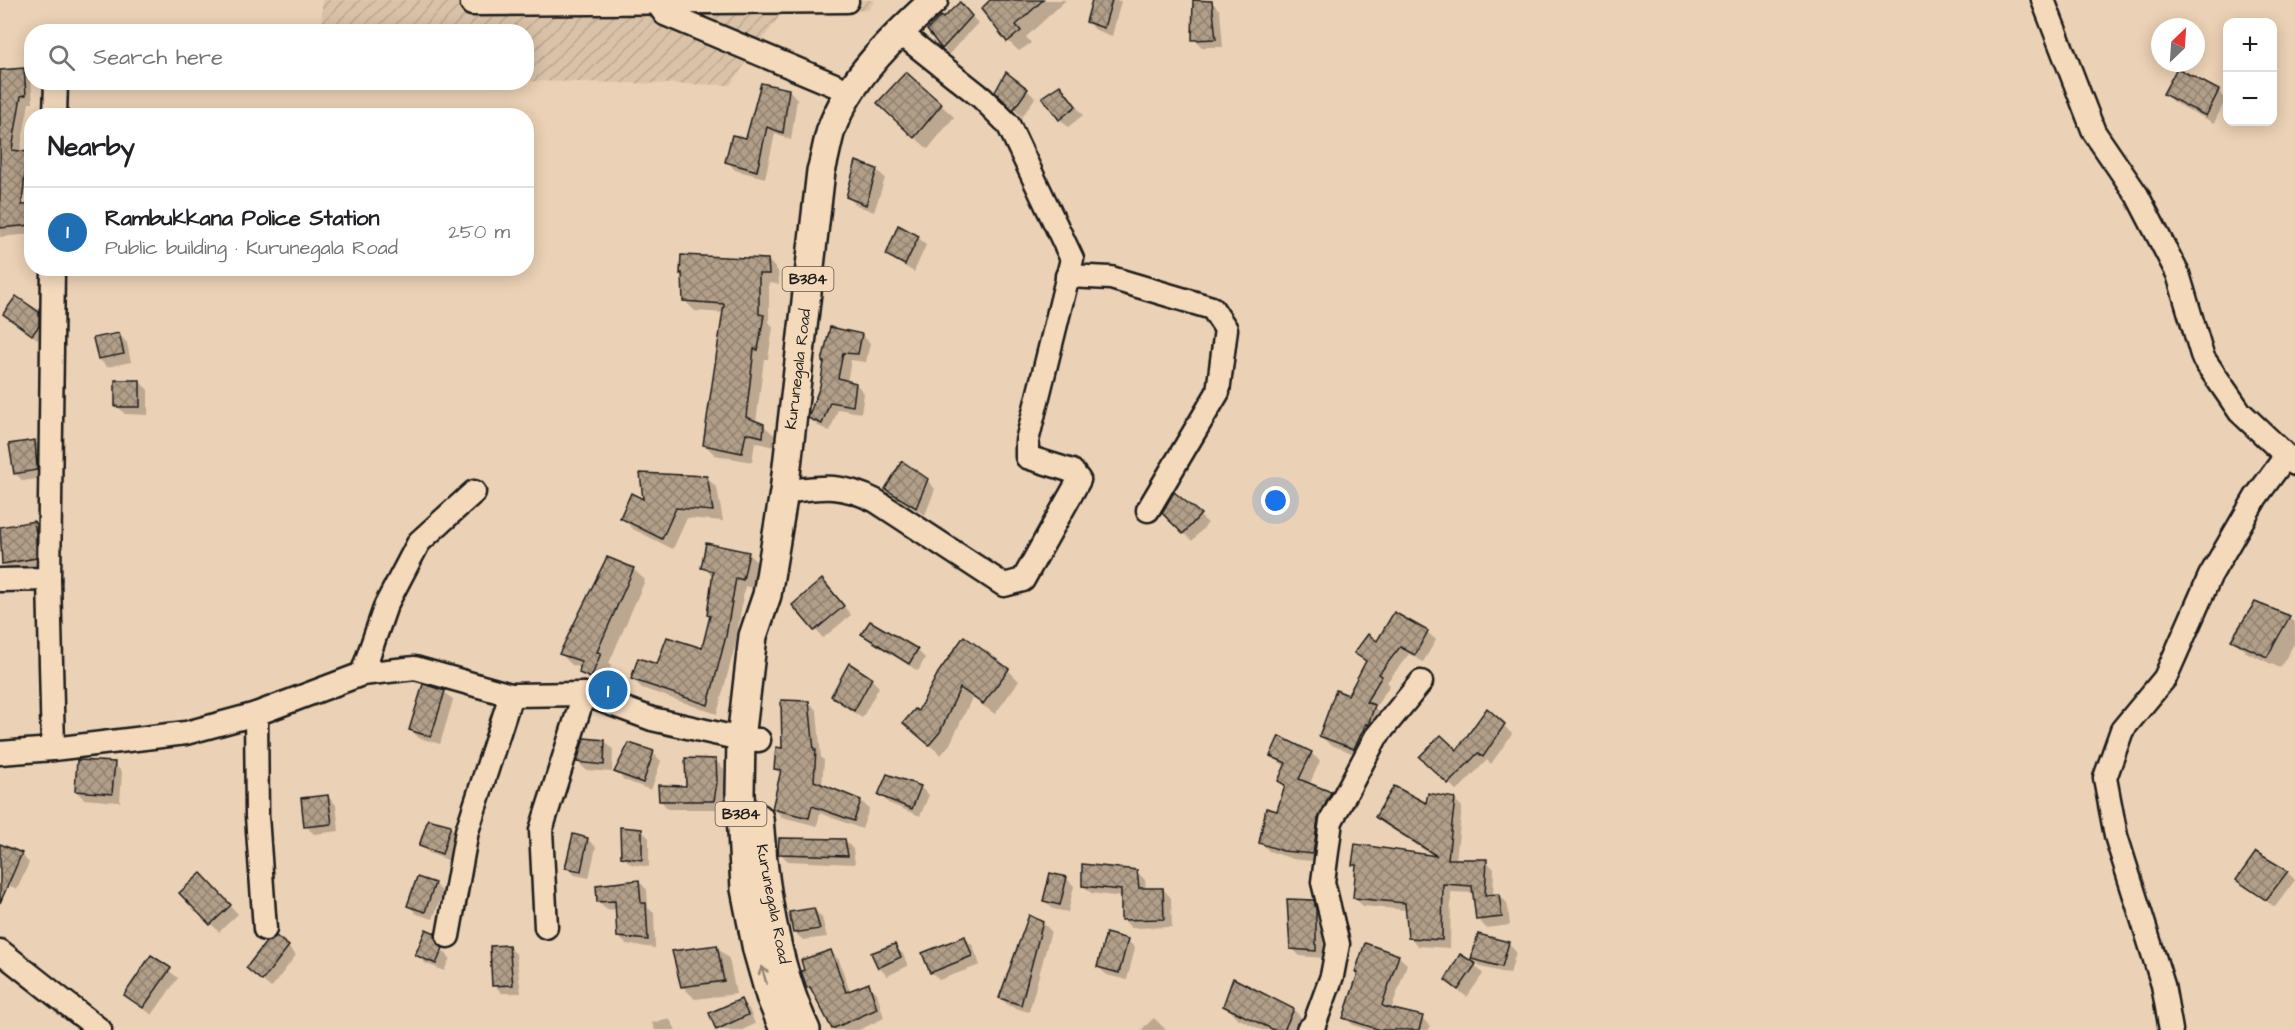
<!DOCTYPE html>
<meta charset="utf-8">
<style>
:root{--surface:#fff;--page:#f2f2f2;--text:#202124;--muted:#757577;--line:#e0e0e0;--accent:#1f6fb2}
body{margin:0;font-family:"Architects Daughter",sans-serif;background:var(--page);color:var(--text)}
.controls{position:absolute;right:18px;top:18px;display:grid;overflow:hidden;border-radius:12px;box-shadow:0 3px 15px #0003}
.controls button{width:54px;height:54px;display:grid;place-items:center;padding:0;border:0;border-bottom:2px solid var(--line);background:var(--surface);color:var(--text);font:30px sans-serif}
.compass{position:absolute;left:2151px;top:18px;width:54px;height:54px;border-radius:50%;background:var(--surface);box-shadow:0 3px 15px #0003;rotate:25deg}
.you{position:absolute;left:1276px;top:501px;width:21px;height:21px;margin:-15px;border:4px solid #fff;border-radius:50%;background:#1a73e8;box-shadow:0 0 0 9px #1a73e833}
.badge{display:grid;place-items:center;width:39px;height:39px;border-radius:50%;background:var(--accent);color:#fff;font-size:20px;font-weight:700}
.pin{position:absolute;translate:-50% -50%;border:3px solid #fff;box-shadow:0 2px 6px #0006}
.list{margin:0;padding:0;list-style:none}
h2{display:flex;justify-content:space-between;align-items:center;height:78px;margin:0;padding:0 24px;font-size:26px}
h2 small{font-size:20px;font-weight:400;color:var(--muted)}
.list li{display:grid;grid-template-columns:39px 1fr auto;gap:18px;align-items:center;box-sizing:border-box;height:90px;padding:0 24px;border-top:2px solid var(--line)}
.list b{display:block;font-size:22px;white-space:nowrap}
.list p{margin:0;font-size:20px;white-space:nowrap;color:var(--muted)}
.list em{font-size:20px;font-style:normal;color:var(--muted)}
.icon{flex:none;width:33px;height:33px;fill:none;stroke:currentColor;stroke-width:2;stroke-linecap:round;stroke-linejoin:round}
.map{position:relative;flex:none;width:2295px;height:1030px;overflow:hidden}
.search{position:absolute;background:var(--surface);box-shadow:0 3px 15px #0003;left:24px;top:24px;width:510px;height:66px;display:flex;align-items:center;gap:15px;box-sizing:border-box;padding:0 21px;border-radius:24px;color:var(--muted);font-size:22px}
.panel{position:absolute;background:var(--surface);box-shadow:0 3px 15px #0003;left:24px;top:108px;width:510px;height:168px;border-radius:24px}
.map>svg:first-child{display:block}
.industrial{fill:url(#industrial-furrows)}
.shadow{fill:#0003}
.building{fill:url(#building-cross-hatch);stroke:#1c1c1c;stroke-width:1.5}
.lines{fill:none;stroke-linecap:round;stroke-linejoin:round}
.minor-casing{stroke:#1c1c1c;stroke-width:27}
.major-casing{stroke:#1c1c1c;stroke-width:32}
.minor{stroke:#f4d9bb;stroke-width:22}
.major{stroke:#f4d9bb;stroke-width:27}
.oneway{stroke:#938473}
.labels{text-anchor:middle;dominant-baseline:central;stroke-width:4.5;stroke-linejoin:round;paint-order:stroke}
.shield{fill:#f4d9bb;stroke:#5d554c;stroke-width:1.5}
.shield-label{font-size:15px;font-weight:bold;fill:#1c1c1c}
.street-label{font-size:16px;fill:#1c1c1c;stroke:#f4d9bb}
</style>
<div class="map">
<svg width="2295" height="1030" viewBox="0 0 2295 1030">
<defs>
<pattern id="industrial-furrows" width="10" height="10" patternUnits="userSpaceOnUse" patternTransform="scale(1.5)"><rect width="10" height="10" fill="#dac2a8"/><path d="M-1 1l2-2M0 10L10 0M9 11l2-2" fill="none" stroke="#baa690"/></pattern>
<pattern id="building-cross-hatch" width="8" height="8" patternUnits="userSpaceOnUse" patternTransform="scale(1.5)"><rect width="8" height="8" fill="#b29f89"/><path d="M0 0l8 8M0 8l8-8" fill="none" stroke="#90816f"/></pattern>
</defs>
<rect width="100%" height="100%" fill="#ebd1b5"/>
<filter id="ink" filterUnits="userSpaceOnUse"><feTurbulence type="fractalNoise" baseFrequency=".0167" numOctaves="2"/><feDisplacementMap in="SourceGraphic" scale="12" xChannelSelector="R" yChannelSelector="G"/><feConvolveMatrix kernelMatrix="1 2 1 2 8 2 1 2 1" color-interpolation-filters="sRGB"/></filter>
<g filter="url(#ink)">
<path class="industrial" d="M322,0H875L868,10L781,14L730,85L527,81L526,32L322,31Z"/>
<g class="shadow">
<path d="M992,0H1066L1026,37L1031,43L1019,51L1008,41Z"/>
<path d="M1094,0L1121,1L1112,36L1096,30L1087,22Z"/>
<path d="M1212,2L1220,11L1223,47H1202L1194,39Z"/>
<path d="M966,10L978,23L949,54L943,48V20Z"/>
<path d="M23,70L31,78L33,103H29L20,152L27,153L32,158V192L0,189V72Z"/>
<path d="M1060,86L1083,115L1068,127L1060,119Z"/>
<path d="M789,90L797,99L791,140L775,134L765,178L735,170L727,161Z"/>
<path d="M1027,90L1035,98L1022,117L997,92Z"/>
<path d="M2218,91L2226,99L2214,123L2173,102L2165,94Z"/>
<path d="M941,105L954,117L928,149L891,116Z"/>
<path d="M877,170L885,178L874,212L856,205L848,197Z"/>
<path d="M31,205L32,234L0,237V208Z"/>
<path d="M918,237L926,245L914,272L897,262L888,254Z"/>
<path d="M768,260L778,271L779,284L769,283V322L773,327L768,359H764L756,422L763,425L774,435L773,447L755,442L752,462L715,455L705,445L725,313L695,311L685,301Z"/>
<path d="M38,313L47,322L41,342L5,314Z"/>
<path d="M119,334L127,343L131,362L107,367L99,359Z"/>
<path d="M862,335L870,343L866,362L851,360L847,382L856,384L864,393L861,413L838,409L830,431L818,426L810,418L821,387L825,363Z"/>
<path d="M140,382L148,390V415L125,414L117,406Z"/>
<path d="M35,441L43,450L44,478L23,481L15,473Z"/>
<path d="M706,477L717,488L723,521L687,518L673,549L633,529L622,518L645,501Z"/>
<path d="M927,480L935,489L925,515L895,497L887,489Z"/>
<path d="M1175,495L1208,523L1192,541L1164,513Z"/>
<path d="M33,523L42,531L43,565L11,571L3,563L0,529Z"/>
<path d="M748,554L758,563L752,588L745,586L735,646L717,714L642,688L633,679L658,666L703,650L711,618L708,615L714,577L703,567Z"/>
<path d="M633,569L645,580L609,663L611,665L603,689L593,684L581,672L582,668L572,665L561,654Z"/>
<path d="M830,590L851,615L823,638L794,605Z"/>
<path d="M2255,603L2289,618L2295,623V642L2280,668L2246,652L2233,640Z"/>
<path d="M1427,632L1436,640L1423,662L1409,654L1387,682L1390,685L1375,708L1382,715L1362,757L1329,744L1321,736L1348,696L1367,663L1356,653L1378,643Z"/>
<path d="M863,634L917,650L925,658L918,671L871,642Z"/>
<path d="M1008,670L1019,681L995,714L972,698L950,744L941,755L917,734L919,714L939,674Z"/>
<path d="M871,679L879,687L862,718L841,704L833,696Z"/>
<path d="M444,692L453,700L440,744L419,738L411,730Z"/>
<path d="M809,702L817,711L821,758L824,760L822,786L861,801L869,809L862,829L820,813L817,826L782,817L774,809L782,775L775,769L783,749Z"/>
<path d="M1488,710L1512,734L1491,764L1487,760L1457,791L1422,757L1457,752Z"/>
<path d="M605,741L613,750L612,772L586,770L578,762Z"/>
<path d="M653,753L661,761L651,790L624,780L616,772Z"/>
<path d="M1311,753L1320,761L1309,785L1330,793L1339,801L1321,862L1293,859L1269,851L1261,843L1278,813L1286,786L1280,781L1286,767L1272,756Z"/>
<path d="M716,761L724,769L725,791L722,809H668L660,800L687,787Z"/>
<path d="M114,764L122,772L120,802L84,799L76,791Z"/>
<path d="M920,787L929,795L920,816L888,803L880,794Z"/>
<path d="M328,796L336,805L339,831L314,834L306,826Z"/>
<path d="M1454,799L1462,807L1456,860L1486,861L1494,869L1493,896L1499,895L1507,903L1510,925L1486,928L1478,919L1474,893L1451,892L1450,948L1418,946L1409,937L1407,910L1363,906L1355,898L1358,868L1354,864L1437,858L1385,825L1377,817Z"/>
<path d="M450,827L459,835L450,861L429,853L420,845Z"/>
<path d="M641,830L649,838V867L631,864L622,856Z"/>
<path d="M587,839L596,847L589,878L575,875L567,867Z"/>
<path d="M844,840L853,849L855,864L788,861L780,853Z"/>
<path d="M0,845L21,854L29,863L17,889L0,882Z"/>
<path d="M2256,854L2287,872L2295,880L2275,907L2246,888L2238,879Z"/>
<path d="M1137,872L1145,880L1146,890L1163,889L1171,898L1172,927L1131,928L1123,919L1122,897L1091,893L1083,885Z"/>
<path d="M1066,878L1074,886L1068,912L1053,909L1044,900Z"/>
<path d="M639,881L647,890L648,908L654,913L655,948L626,944L618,936L617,909L607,910L599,902Z"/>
<path d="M209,883L238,914L219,932L182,893Z"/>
<path d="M434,884L443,892L433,919L417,914L408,906Z"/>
<path d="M1313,902L1321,910L1323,918L1324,958L1300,956L1292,948Z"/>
<path d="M814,909L822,918L827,937L803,940L794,932Z"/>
<path d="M1043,923L1051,931L1029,1012L1009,1006L1001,998Z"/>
<path d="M434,934L443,943V951L450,958L444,971L425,963L416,954Z"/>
<path d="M964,938L973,946L980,965L939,980L931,972Z"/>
<path d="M1127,940L1135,948L1127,980L1107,975L1098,967Z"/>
<path d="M1508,943L1516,952L1510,974L1481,967L1473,958Z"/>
<path d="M508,946L516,954L521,993H502L494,985Z"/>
<path d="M716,946L729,959L736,994L695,999L682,986Z"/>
<path d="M894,946L903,954L908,966L887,976L879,967Z"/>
<path d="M288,947L296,955L271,988L248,968Z"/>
<path d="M831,952L839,960L850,992L869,985L877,993L884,1018L859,1030H834L816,995L808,987Z"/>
<path d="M1398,956L1407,964L1391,1010L1422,1018L1430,1026L1429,1030H1368L1353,1025L1345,1017L1359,974L1357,972Z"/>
<path d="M152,957L178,978L152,1015L126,995Z"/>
<path d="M1475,965L1483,974L1467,997L1455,988Z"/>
<path d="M1234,981L1294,1010L1306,1023L1303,1030H1262L1237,1018L1225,1005Z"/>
<path d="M741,1000L749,1009L755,1024L742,1030H718Z"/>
<path d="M669,1018L676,1030H655L652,1023Z"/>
<path d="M1154,1018L1166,1030H1141Z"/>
</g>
<g class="building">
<path d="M990,0H1043L1016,25L1021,31L1007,42L981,9Z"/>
<path d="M1092,0H1112L1104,28L1086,22Z"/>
<path d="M1193,0L1212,1L1216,39L1192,40Z"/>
<path d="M960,2L972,16L942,49L927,30L941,16L943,18Z"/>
<path d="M24,68L26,95L21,96L12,150L27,152L22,205L32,204V225L0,228V70Z"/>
<path d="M2177,68L2219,90L2206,116L2163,94Z"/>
<path d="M906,72L942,104L914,138L877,103Z"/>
<path d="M1006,72L1028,89L1013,110L995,92Z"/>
<path d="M761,83L789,89L783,133L767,127L757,171L725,162L732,135L746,138Z"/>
<path d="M1060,85L1076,106L1059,120L1042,97Z"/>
<path d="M856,161L877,169L866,205L846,197Z"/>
<path d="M898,225L919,236L905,265L886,255Z"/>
<path d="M681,255L768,259L769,274H759V314L764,315L758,350L754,349L746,417L764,424L763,437L746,433L742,453L703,445L724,304L683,301L682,273L680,274Z"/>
<path d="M16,296L39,312V326L32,335L3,314Z"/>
<path d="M830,327L862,334L858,354L843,353L838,378L856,383L853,406L830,402L822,424L808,418L820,386L824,362H822Z"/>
<path d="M119,333L124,354L98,359L93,338Z"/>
<rect x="115" y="380" width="25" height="27"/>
<path d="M35,440L37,470L14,474L9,444Z"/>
<path d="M902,461L928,479L916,508L885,489Z"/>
<path d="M640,473L707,476L713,511L676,508L662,539L620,518L631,493L643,499Z"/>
<path d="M1174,492L1201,514L1183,534L1162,513Z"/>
<path d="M34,521L36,533V558L2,564L0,527Z"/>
<path d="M706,543L749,552L743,580L736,578L726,636L708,705L631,679L638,658L657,664L667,637L702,648L710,616L707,615L713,571L701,568Z"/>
<path d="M607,557L634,568L597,652L601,653L591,678L579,673L581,661L559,654Z"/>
<path d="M822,579L844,606L814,631L792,605Z"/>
<path d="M2255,602L2290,616L2267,657L2231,640Z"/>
<path d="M1394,612L1428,631L1415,655L1400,647L1379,674L1382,676L1366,702L1375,705L1368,725L1366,724L1354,749L1319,736L1336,690L1348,695L1366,661L1354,653L1368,634L1377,641Z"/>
<path d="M870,621L918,649L909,664L861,634Z"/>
<path d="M964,636L1009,669L983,704L960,688L940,732L929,745L903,723L915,709L918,711L938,673Z"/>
<path d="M849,663L872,678L854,711L831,696Z"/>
<path d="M423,684L445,691L431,737L409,730Z"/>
<path d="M781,700L809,701L814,750H816L814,781L861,800L854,821L812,806L809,818L772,809L781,770L774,769L776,747L782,748Z"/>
<path d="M1487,708L1505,724L1483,757L1478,753L1448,784L1419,757L1441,735L1457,750Z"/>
<path d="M1279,736L1312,752L1299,779L1331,792L1318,819L1313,854L1283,851L1259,843L1266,808L1277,811L1285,785L1278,781L1286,763L1270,756Z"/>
<path d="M584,738L605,740L604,765L577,762Z"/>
<path d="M629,743L654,751L643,783L614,772Z"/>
<path d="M685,758L716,759L717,782L714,801H659L658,785L686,786Z"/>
<path d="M77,760L115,762L112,794L75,791Z"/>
<path d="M887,774L921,786L912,809L878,795Z"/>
<path d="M1394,786L1426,803L1428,793L1455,798L1448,859H1487L1485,895L1499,894L1502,917L1476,920L1472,886L1443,884L1442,940L1408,938L1405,903L1353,898L1356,865H1352L1355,844L1437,856L1375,817Z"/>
<path d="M328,795L332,824L304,827L301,798Z"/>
<path d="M428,819L451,825L442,854L419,846Z"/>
<path d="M620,827L642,829V860L621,857Z"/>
<path d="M573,834L588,838L581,871L565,868Z"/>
<path d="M779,838L845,839L848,856L778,854Z"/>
<path d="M0,844L22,853L0,903Z"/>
<path d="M2256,852L2288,871L2266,900L2236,880Z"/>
<path d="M1082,864L1137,870L1139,888H1163L1164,919L1121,920V890L1082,886Z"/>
<path d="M201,873L231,905L210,925L179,893Z"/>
<path d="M1050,873L1067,877L1060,905L1043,901Z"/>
<path d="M417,877L435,883L425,912L407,906Z"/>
<path d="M639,880L641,903H646L648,940L617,937L615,901L597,902L596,885Z"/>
<path d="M1287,899L1314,900L1316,909V951L1290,949Z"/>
<path d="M814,908L820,929L793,933L789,912Z"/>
<path d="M1029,915L1043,922L1021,1005L999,998Z"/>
<path d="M426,929L435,933L436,941L443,948L436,964L415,955Z"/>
<path d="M1106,933L1128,939L1119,973L1097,967Z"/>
<path d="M1478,934L1509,942L1502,967L1471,959Z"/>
<path d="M276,936L289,946L262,981L246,968L266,942L272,940Z"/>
<path d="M965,936L972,956L930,973L922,953Z"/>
<path d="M1365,943L1399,955L1382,1005L1385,1007L1423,1016L1419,1030H1380L1343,1018L1358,973L1355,972Z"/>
<path d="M895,944L901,957L878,968L871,953Z"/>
<path d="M509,945L513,985L492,986L490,946Z"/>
<path d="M717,945L724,981L681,987L672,951Z"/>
<path d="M831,950L846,992L869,983L877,1009L832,1029L810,987L807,988L801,971L804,970L801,960Z"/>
<path d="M1460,954L1476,964L1458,990L1445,980Z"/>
<path d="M151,955L171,968L143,1008L124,995Z"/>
<path d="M1233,978L1294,1009L1284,1030H1274L1223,1006Z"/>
<path d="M741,999L748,1015L716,1030L709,1013Z"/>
</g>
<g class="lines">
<g class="minor-casing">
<g id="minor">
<path d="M655,0L665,14L851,92"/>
<path d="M2043,0L2094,132L2137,195L2178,274L2203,358L2240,412L2295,464"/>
<path d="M472,4L847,1"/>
<path d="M55,116L56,82"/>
<path d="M1067,276L1111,278L1212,308L1226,329L1218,392L1148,510"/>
<path d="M784,492C822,487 840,483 876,501L1004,585L1023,580L1079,480L1072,471L1027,457V441L1072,259L1008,124L982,98L899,32"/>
<path d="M0,580L49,579"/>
<path d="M362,674L386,605L419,542L474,492"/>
<path d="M256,714L257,816L265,929"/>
<path d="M53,749L49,579L53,268"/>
<path d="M0,753L53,749L186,733L256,714L362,674L415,668L511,695L584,694L652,719L741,739L759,740"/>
<path d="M546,927L541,830L584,694"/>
<path d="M448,936L467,831L511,695"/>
<path d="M0,951L100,1030"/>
<path d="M1308,1030L1314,1025L1332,976L1338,944L1323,882L1331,821L1376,737L1421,682"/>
<path d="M2171,1030L2163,985L2116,836L2105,778L2122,730L2165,678L2210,576L2256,497L2286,456"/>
</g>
</g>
<g class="major-casing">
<g id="major">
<path d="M759,818C764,888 776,966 806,1030"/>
<path d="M784,1030L770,996L757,950L745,889L740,793L741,739L753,636L767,595L784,492L821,171C825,158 827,143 831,130C850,77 894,37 934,0"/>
</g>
</g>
<use href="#minor" class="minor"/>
<use href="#major" class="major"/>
</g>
<defs><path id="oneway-shaft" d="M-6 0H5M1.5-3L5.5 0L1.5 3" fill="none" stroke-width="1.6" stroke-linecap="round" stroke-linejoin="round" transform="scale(1.5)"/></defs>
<use class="oneway" href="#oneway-shaft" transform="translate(764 975) rotate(-106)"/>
</g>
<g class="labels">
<g class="shield">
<rect x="782.5" y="267" width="51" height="24" rx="4.5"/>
<rect x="715.5" y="802" width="51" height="24" rx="4.5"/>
</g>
<g class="shield-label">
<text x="808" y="279">B384</text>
<text x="741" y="814">B384</text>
</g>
<g class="street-label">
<text transform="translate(798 369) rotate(-83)">Kurunegala Road</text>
<text transform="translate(773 904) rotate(79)">Kurunegala Road</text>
</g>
</g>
</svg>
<div class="controls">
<button>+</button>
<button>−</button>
</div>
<svg class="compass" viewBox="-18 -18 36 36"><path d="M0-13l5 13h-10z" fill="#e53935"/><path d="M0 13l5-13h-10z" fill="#757577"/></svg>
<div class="you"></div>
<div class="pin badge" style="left:608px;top:690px">1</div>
<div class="search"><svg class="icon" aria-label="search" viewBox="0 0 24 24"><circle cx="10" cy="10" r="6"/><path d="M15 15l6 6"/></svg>Search here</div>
<section class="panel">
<h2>Nearby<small></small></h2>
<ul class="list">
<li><span class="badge">1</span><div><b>Rambukkana Police Station</b><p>Public building · Kurunegala Road</p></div><em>250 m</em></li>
</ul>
</section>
</div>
